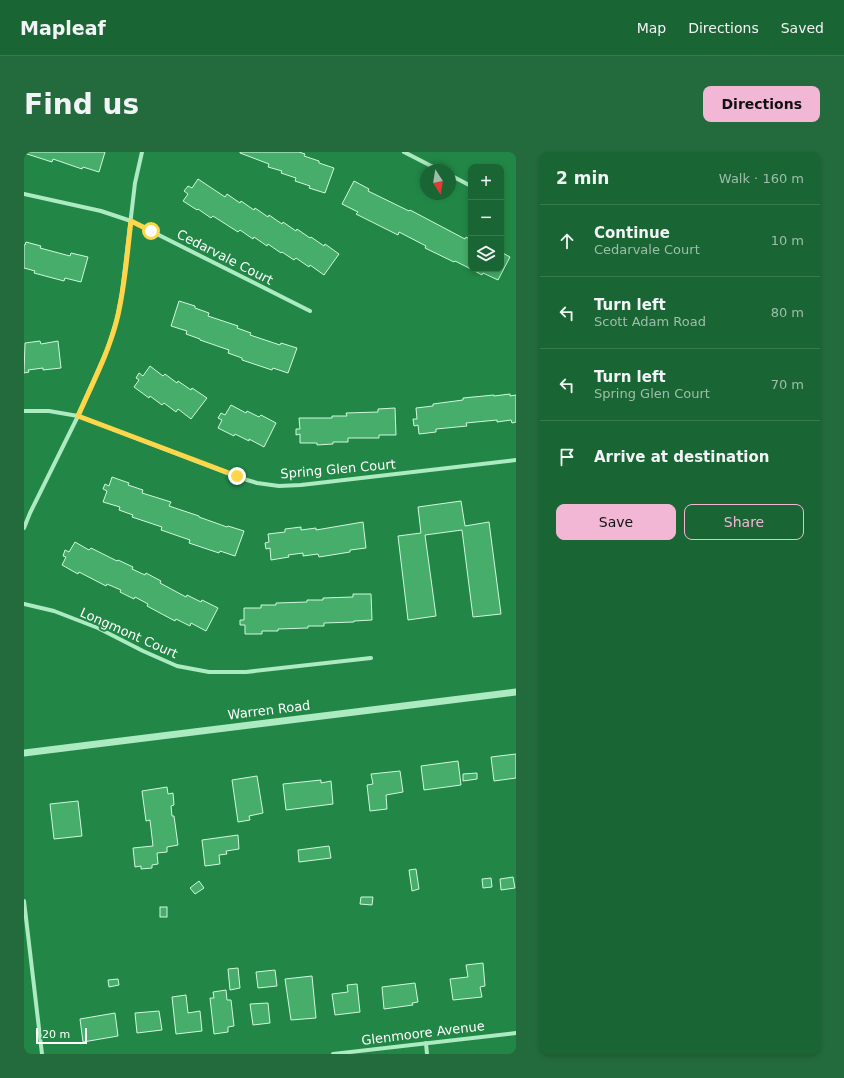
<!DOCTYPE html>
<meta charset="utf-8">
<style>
:root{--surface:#1a6534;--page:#236b3c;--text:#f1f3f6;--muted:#9fbdac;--line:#38794f;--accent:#f3b7d6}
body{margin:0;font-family:"DejaVu Sans",sans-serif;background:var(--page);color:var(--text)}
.controls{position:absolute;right:12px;top:12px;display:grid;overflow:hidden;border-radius:8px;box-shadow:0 2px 6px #0003}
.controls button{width:36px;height:36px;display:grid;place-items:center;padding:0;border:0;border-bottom:1px solid var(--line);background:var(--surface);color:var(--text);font:20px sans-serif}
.compass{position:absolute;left:396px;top:12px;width:36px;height:36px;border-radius:50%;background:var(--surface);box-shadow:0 2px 6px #0003;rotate:168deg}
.scale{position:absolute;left:12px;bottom:10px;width:51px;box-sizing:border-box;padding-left:4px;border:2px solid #fff;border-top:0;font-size:11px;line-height:14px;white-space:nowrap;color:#fff;-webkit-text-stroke:3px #228746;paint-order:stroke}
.stop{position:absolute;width:12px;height:12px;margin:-9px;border:3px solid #ffd54a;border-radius:50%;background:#fff}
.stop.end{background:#ffd54a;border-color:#fff;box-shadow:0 1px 4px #0008}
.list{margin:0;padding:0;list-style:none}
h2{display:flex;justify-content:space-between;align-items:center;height:52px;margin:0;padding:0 16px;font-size:17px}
h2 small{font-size:13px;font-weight:400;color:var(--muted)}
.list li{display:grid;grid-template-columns:26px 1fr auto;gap:12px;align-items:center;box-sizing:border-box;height:72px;padding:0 16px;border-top:1px solid var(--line)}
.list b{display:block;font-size:15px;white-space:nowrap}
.list p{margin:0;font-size:13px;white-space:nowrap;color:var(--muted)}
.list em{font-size:13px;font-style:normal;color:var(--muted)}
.actions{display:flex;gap:8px;padding:12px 16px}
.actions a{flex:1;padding:9px 0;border:1px solid var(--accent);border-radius:8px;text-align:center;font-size:14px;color:var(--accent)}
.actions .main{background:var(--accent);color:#111}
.icon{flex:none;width:22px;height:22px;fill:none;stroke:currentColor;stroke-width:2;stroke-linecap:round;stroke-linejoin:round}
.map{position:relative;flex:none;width:492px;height:902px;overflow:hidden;border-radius:8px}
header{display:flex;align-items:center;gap:24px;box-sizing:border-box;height:56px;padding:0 20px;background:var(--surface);border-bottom:1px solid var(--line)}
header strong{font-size:19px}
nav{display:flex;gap:22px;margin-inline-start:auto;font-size:14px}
.intro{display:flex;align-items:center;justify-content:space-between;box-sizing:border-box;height:96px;padding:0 24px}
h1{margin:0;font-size:28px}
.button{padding:10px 18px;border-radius:8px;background:var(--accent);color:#111;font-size:14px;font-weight:700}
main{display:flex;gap:24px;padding:0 24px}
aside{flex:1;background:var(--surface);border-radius:8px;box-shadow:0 2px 6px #0003}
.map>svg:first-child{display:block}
.building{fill:#46ad6a;stroke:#d0f7de}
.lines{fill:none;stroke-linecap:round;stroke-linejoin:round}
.minor{stroke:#aceac1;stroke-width:4}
.tertiary{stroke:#aceac1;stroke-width:7}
.route{stroke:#ffd54a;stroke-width:5}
.labels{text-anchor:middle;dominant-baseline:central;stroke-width:4;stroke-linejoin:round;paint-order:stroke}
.street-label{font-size:13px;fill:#fff;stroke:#228746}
</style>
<header>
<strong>Mapleaf</strong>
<nav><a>Map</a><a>Directions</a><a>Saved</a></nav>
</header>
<div class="intro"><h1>Find us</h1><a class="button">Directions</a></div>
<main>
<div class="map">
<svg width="492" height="902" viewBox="0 0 492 902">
<rect width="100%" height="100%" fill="#228746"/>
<g class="building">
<path d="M0,0H81L75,20L59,15L58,17L29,7L28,10L0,1Z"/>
<path d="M216,0H275L281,2L280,4L295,9V11L310,16L301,41L285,36L286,34L271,29L272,26L257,21L258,19L244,15L245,12L216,1Z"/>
<path d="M174,27L201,45L203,42L216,51L217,49L230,58L231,56L244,65L245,63L258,72L259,70L272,79L273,77L286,86L287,85L300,94L301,92L315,102L300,123L286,113L285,115L272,106L270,108L258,100L257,101L244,92L243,94L230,85L229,87L216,78L214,80L189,64L187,66L174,57L173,58L159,49L164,42L160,39L164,34L168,36Z"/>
<path d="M330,29L345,37L344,39L385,59L386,58L441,87L442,85L447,88V117L431,109L430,110L401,96L402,94L375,80L374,83L332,62L334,60L318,52Z"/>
<path d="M2,90L17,94L16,96L46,104L47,101L64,105L57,130L41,126L40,129L10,121L11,119L0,116V93H1Z"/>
<path d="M477,100L486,105L474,128L459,121L458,123L447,117H477Z"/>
<path d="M155,149L171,154V156L185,161L184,164L214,174L213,176L227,181L226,183L256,193L257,191L273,196L264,221L249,216L248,218L218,208V206L204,201L205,198L176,188V187L162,182L163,179L147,174Z"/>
<path d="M16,189L17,192L34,189L37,216L19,218V216L4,218L5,220L0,221L1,191Z"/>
<path d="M126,214L139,224L141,222L153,231L154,229L167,238L168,236L183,246L167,267L154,257L152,260L140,251L138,253L126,244L125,246L110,235L115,228L112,226L115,221L119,224Z"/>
<path d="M486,242V244L492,243V270L488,271L487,268L473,270V268L442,271L443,274L412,277V280L395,282L394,273L390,274L389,267H393L392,256L409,254V252L439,248V246L470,243V244Z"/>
<path d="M207,253L222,261L223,259L235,265L237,263L252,271L240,295L225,287V289L211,282L210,284L194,276L198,268L194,266L197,261L201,263Z"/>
<path d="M371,256L372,283H355V286H324V290H309V292L293,293V291H276V282L272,283V277H276L275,266H308V264H323L322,261L354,260V257Z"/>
<path d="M88,325L105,331L104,333L119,338L118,341L147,350L145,354L175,364V365L203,375L204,374L220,379L211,404L196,399L195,401L165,391L166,388L137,378L138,375L108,365L109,363L95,358L96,355L79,350L83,339L79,337L81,332L85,334Z"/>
<path d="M437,349L441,374L465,370L477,462L449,465L438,378L401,383L412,464L384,468L374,384L397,381L394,355Z"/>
<path d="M339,370L342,396L326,398V400L295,405L294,402L279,404V401L264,403L265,405L247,408L246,396L242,397L241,391L245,390L244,382L261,380V377L277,375V378L292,376V378Z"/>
<path d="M51,390L65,398L67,396L93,409L94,408L109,415L108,417L121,423L122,421L137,429L136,431L162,445L163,443L177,450L178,448L194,456L182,479L167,471L166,474L152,467L151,469L123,454L124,452L111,445L110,447L96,440L97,438L83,432L82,434L55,420L54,422L38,413L42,405L39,404L41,398L45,400Z"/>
<path d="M329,442H347L348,468L330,469V470L300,471V474H284V476L254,477V479H238V482H221V473H216V468H220V456H237V453H252V451L283,450V448H299V446L329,445Z"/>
<path d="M492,602V626L470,629L467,605Z"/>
<path d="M434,609L437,633L400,638L397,614Z"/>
<path d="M376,619L379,640L362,643L363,657L346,659L343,633L349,632L347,622Z"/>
<path d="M453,621V627L439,629V622Z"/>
<path d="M233,624L239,661L225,664L226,668L214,670L208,628Z"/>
<path d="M297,628V631L307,629L309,652L262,658L259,632Z"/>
<path d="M143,635L144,642L149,641L150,653L147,654L148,664H150L154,693L143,695V700L133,701L134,712L128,713V716L117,717V714L111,715L109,696L129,694L126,668L122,669L118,639Z"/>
<path d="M54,649L58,684L30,687L26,652Z"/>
<path d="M214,683L215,697L202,699L203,702L195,703L196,712L181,714L178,688Z"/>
<path d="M305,694L307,706L275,710L274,698Z"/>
<path d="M392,717L395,737L388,739L385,718Z"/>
<path d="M489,725L491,736L477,738L476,727Z"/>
<path d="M467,726L468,735L459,736L458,727Z"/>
<path d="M175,729L180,736L171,742L166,736Z"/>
<path d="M337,745H349L348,753L336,752Z"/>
<rect x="136" y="755" width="7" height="10"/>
<path d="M459,811L461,834L456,835L458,845L429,848L426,827L444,825L442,813Z"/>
<path d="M214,816L216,836L206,838L204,817Z"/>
<path d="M251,818L253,834L234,836L232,820Z"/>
<path d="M288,824L292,866L267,868L261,827Z"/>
<path d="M94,827L95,833L85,835L84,828Z"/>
<path d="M391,831L394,850L388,851L389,853L360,857L358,835Z"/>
<path d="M333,832L336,860L311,863L308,842L324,840L323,833Z"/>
<path d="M202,838L203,848H207L210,874L204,875V880L190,882L186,846H190L189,840Z"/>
<path d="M162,843L164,861L176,859L178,879L152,882L148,845Z"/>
<path d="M244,851L246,871L229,873L226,852Z"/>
<path d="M135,859L138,878L113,881L111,861Z"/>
<path d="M91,861L94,884L59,890L56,867Z"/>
</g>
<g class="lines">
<g class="minor">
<path d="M380,0L415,18"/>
<path d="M426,23L447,34"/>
<path d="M0,42L77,59L107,69L286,159"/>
<path d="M0,259H25L54,264L213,325L233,331L255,334L277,333L492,308"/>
<path d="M0,376L6,361L54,264L83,198L93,167L98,141L111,31L118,0"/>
<path d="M0,452L30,459L74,476L119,499L153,514L185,520H222L347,506"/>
<path d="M0,749L18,902"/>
<path d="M402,891L403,902"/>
<path d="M309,902L492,881"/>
</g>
<path class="tertiary" d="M0,601L492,540"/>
</g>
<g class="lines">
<path class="route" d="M127,79L107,69C103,101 101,135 93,167C85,200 68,232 54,264L213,324"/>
</g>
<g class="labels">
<g class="street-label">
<text transform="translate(201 105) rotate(27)">Cedarvale Court</text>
<text transform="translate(314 317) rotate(-5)">Spring Glen Court</text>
<text transform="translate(105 481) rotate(24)">Longmont Court</text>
<text transform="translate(245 558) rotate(-7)">Warren Road</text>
<text transform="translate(399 881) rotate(-7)">Glenmoore Avenue</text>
</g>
</g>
</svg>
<div class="controls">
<button>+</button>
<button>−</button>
<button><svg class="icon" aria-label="layers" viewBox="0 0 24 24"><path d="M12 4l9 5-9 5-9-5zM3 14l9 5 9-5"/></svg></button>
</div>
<svg class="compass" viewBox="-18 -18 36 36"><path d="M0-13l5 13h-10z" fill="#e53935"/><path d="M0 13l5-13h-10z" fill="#9fbdac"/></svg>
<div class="scale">20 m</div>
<div class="stop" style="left:127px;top:79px"></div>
<div class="stop end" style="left:213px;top:324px"></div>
</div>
<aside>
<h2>2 min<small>Walk · 160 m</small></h2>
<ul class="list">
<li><svg class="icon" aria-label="ahead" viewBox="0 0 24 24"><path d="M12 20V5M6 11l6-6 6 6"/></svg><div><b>Continue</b><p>Cedarvale Court</p></div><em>10 m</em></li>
<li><svg class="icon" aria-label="left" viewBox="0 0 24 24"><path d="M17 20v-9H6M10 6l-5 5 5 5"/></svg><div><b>Turn left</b><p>Scott Adam Road</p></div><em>80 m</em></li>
<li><svg class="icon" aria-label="left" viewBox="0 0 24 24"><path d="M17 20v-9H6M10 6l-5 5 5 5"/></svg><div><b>Turn left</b><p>Spring Glen Court</p></div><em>70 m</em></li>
<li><svg class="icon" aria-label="arrive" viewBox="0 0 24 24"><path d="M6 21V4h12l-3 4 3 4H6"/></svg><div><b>Arrive at destination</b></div></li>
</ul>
<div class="actions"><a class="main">Save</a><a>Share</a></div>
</aside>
</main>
